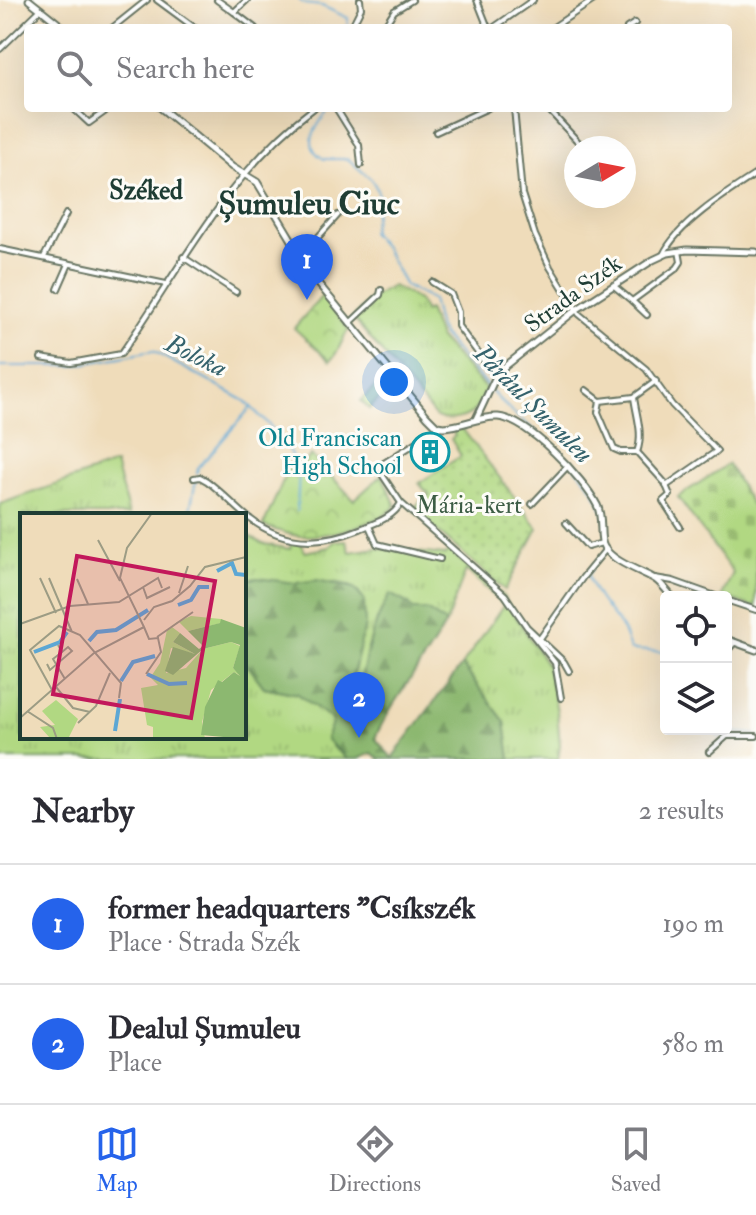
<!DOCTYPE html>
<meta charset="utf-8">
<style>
:root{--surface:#fff;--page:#f2f2f3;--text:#2b2b33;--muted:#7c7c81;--line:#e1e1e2;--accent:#2563eb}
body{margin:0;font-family:"IM FELL Double Pica",serif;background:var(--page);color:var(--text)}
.controls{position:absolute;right:24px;bottom:24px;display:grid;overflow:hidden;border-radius:8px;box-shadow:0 8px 32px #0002}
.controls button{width:72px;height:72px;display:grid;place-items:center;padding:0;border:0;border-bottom:2px solid var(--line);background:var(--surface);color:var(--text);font:40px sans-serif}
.compass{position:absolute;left:564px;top:136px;width:72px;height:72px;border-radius:50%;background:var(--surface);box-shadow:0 8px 32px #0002;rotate:80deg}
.you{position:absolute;left:394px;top:382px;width:28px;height:28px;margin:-20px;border:6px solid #fff;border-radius:50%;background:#1a73e8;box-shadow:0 0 0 12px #1a73e833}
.badge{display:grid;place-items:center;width:52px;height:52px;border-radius:50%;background:var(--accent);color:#fff;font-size:26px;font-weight:700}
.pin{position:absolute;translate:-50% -66px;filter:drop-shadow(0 2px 4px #0008)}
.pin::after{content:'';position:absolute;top:42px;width:28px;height:24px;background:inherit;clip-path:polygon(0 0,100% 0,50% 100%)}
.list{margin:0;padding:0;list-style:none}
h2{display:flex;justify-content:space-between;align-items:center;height:104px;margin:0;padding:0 32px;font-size:34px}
h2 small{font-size:26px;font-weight:400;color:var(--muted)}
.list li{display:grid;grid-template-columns:52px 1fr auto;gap:24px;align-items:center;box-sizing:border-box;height:120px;padding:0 32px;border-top:2px solid var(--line)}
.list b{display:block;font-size:30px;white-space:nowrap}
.list p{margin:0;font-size:26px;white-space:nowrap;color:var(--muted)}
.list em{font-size:26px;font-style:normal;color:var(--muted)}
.icon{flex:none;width:44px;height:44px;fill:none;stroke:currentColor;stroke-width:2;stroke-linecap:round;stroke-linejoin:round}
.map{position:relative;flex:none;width:756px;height:759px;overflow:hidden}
.search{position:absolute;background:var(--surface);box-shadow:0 8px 32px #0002;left:24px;right:24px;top:24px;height:88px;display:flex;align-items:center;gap:20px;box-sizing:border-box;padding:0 28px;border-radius:8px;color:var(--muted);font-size:30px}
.sheet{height:344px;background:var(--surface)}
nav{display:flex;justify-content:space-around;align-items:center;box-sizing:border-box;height:112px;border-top:2px solid var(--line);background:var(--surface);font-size:22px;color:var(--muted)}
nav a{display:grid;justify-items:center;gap:4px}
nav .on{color:var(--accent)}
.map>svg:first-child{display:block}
.grass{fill:url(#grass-tufts);stroke:#688a5b;stroke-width:2}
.forest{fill:url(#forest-firs);stroke:#567a52;stroke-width:2}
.cemetery{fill:url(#cemetery-stones);stroke:#688a5b;stroke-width:2}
.park{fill:url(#park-crowns);stroke:#688a5b;stroke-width:2}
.garden{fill:url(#garden-dots);stroke:#688a5b;stroke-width:2}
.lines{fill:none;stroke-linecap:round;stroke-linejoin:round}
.stream{stroke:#5ca7d4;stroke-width:2}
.minor-casing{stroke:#687563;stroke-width:8}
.tertiary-casing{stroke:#687563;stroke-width:9}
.minor{stroke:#fff;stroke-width:4}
.tertiary{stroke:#fff;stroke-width:5}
.labels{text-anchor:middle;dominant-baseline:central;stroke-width:6;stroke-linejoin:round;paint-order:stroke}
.street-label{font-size:24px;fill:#1f3d34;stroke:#fdfcf7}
.culture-label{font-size:24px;fill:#0d838f;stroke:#fdfcf7;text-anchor:end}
.park-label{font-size:24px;fill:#3c5c44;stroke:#fdfcf7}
.neighbourhood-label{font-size:26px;font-weight:bold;fill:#1f3d34;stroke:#fdfcf7}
.water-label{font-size:26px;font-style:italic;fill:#34626c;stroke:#fdfcf7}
.district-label{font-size:32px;font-weight:bold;fill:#1f3d34;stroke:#fdfcf7}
.inset-river{fill:none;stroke:#5ca7d4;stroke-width:4}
.inset-road{fill:none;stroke:#9c9c84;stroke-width:2}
.view{fill:#c2185b;fill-opacity:0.15;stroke:#c2185b;stroke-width:4}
.inset-edge{fill:none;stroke:#1f3d34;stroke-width:4}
</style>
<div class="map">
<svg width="756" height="759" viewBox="0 0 756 759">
<defs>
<pattern id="grass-tufts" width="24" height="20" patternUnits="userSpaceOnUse" patternTransform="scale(2)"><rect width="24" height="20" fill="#b1d882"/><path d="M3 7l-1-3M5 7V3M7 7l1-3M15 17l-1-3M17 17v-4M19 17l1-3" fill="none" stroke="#98ba71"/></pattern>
<pattern id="forest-firs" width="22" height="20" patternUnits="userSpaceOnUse" patternTransform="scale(2)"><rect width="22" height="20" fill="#8cb870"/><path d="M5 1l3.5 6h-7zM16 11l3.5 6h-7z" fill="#72975d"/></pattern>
<pattern id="cemetery-stones" width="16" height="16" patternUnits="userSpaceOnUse" patternTransform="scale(2)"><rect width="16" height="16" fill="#b1d882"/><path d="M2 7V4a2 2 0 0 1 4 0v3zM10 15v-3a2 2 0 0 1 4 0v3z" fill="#98ba71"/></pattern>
<pattern id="park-crowns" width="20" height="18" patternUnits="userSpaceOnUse" patternTransform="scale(2)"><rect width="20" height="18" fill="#b1d882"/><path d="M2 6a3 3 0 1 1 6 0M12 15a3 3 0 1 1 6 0" fill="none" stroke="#98ba71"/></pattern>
<pattern id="garden-dots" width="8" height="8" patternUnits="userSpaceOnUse" patternTransform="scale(2)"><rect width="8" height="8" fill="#b1d882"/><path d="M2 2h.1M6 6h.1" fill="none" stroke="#98ba71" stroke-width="1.8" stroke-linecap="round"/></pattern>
</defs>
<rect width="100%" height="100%" fill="#fdfcf7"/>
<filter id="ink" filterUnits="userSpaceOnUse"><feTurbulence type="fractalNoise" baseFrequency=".0125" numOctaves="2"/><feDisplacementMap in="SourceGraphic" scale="16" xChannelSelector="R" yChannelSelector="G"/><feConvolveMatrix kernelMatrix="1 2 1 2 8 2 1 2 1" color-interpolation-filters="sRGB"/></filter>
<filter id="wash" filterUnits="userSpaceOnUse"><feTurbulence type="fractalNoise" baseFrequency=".006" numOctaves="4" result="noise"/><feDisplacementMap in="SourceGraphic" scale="32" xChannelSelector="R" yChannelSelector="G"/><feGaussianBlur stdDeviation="1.8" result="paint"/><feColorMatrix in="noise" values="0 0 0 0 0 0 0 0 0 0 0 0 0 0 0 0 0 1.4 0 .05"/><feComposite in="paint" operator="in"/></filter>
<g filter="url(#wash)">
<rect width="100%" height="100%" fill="#efdcba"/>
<g class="grass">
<path d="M393,286L418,300L425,312L428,310L440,339L486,389C483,395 481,402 477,407C470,419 446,423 435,416L353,318L370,299Z"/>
<path d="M115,464L129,515H22V737H244V660L264,687L298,694L333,720L332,747L347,759H0V504Z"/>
<path d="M244,534L264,544L290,549L292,541L302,544L305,552L329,547L335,541L346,540L350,552L377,548L445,555L449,551L502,595L547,665L557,711L560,746L558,759H510L505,722L462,665L504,605L466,570L446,623L426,610L413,611L409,604L390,595C367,631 361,679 354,721L346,725L338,720L343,716C348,691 377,605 355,589C340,578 311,583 294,583C277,582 262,577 244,580Z"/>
</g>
<path class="forest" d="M257,578L296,583L317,580L354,588L364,600L365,625L343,716L339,719L346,725L354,721C361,679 368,631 390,594L409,604L413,610H426L446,623C425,663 394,696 375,738L392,758L462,665L505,722L510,759H379L372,753L358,759H347L326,739L333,720L298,694L264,687L244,660V580Z"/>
<path class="cemetery" d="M728,464L756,513V608L722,596L733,573L678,497Z"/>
<g class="park">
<path d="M322,296L349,330C343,335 340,351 330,361L294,328Z"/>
<path d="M311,455L354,500L382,475L396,506C378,524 327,537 300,536C287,535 275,529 263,526L291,463L299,469Z"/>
</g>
<g class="garden">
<path d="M384,378L391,387L369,409L361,401Z"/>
<path d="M461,427L538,528L505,590L412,509L429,495L419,483L461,456L451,439L455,436L452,430Z"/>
</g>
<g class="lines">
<g class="stream">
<path d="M299,0L305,4L322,6L348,18V28"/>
<path d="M330,108C319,123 299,145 324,159H348L372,180L377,189L379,198L371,232L384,247L405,286L432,300L439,328L443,336L488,387"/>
<path d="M0,366H72L153,351L245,401L281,437L299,469L297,511"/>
<path d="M492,392C524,429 588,462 603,510C607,521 607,535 607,547"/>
<path d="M197,474L198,468L251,407"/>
<path d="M189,515L196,480"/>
<path d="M593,568L588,575C594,595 608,610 620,626C626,633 626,642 631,650L666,652"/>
<path d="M712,729L719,737L733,732L755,734"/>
</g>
</g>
</g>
<g filter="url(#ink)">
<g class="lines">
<g class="minor-casing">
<g id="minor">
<path d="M157,0L195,28"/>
<path d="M217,0L234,12L247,0"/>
<path d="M477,0L488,28"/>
<path d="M234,12L255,28"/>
<path d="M112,28L147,0"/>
<path d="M351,28L361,8L360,0"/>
<path d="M383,28L394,11L412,0"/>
<path d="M493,28L533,0"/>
<path d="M552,28L594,0"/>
<path d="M627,28L635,23"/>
<path d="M0,49L41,9"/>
<path d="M73,108L89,123L110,108"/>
<path d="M336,108L359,145L361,165"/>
<path d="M514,108L522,194L535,235L550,267L579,314L646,369L672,405L717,451L666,486"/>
<path d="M547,108L582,146"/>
<path d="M436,132L488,108"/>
<path d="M0,249L166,284"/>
<path d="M302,255L338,215"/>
<path d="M663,255C677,224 728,192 756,174"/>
<path d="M44,257L66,214"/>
<path d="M183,257L236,292"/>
<path d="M432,282L451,294L458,312V326L495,376"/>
<path d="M614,286L632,301L677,268L681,262L679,251"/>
<path d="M58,289L69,264"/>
<path d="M632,301L647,315"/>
<path d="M350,323L380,295L381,290"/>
<path d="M41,358L71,363L121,354C181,268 228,172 314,108"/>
<path d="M656,381L634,397L600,401L598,412L614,449L621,452H637L665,483L670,495L663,501L680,527"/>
<path d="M586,390L600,401"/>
<path d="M634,397C636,415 644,434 637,452"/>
<path d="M194,478L200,477L207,481C222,492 234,506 249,518C283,545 321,545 360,529C375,523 393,518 401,503L383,476L381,465L441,427"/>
<path d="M401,503L505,595L527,627L564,662L569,671"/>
<path d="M532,504L567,467"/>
<path d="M566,523L588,547L602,543"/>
<path d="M369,526L377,544L440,559"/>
<path d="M655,578L673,581L718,597"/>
<path d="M726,600L756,610"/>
<path d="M531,633L555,663L561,698"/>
<path d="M541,637L583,577L606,549"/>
<path d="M726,652L735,642"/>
<path d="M709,752L727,736H756"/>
</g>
</g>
<g class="tertiary-casing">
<g id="tertiary">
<path d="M29,0L64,28"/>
<path d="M161,108L232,167L257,182L317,282L427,416L437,426L444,427C463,426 480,416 498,417C529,420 584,479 597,505C604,518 598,538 604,547C613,562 641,571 655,579C662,584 667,591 672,597"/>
<path d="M476,419L498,372L576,310L653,260L668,253L687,250L756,252"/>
<path d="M726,639L756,650"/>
</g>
</g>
<use href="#minor" class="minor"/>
<use href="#tertiary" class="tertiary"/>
</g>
</g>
<defs>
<g id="building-ring" transform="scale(2)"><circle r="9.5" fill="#fdfcf7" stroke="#0f9aa8" stroke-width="1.5"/><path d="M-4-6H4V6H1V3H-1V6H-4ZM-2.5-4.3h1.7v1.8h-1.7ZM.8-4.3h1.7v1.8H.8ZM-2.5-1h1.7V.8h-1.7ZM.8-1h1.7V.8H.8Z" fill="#0f9aa8"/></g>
</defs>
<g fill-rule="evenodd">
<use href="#building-ring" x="430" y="452"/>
</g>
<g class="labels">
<g class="street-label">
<text transform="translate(573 294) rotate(-36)">Strada Szék</text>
</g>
<g class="culture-label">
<text x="402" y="438">Old Franciscan<tspan x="402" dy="28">High School</tspan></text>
</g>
<g class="park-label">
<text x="469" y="505">Mária-kert</text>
</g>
<g class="neighbourhood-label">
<text x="146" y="191">Széked</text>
</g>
<g class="water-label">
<text transform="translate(196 356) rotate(26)">Boloka</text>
<text transform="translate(533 404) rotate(45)">Pârâul Șumuleu</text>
</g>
<g class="district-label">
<text x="309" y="204">Șumuleu Ciuc</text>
</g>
</g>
<g transform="translate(20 513)">
<rect width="226" height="226" fill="#efdcba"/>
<path d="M171,103L201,106V110L168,118L159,109L152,114L160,120L153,129L175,141L151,135L146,160L166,155L183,136L211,129L220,133L213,155L221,163L214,159L191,177L182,209L185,226H123L133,225V214L127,212L121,175L138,172L126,160L132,162L140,150L147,117L157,109ZM36,187L58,206L48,226L30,225L20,214L35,212L22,198Z" fill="#b1d882"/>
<path d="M201,106L226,115V226L181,222L185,194L198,167L202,169L214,159L220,163L213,155L220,132L211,129L183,136L153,162L145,158L153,134L175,141L153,129L160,120L179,136L183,133L168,118L200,110Z" fill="#8cb870"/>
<path class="inset-river" d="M197,58L212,50L216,61L226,62M158,92L171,87L179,74H189M69,128L77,119L96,117L128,97M14,139L40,129L47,119M127,161L149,171L167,170M101,168L113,149L135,143M95,218L100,186"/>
<path class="inset-road" d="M78,27L100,68M20,65L36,100M29,65L52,119M57,66L68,91M123,74L127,85L150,74M159,80L168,53M124,107L134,94L152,88L170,73L185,54L226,44M0,111L50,93L99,89L138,65L142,75M124,114L100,65L107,35L132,0M124,114L129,126L138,125L141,139L126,161M137,124L173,99M38,132L42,139L33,146L45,166M27,151L30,157L52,138L48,134L42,139M36,174L53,195L70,199M32,177L10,137L39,113L60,122L101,170L99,185M7,198L33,215L37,226M0,205L74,140L124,114M58,210L76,193L90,160"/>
<path class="view" d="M57,43L195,68L171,205L33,181Z"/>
<rect width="226" height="226" class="inset-edge"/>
</g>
</svg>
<div class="controls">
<button><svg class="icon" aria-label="locate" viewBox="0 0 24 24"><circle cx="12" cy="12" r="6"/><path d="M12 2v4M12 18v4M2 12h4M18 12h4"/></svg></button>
<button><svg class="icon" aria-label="layers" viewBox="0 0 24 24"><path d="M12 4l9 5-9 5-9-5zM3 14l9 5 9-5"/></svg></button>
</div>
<svg class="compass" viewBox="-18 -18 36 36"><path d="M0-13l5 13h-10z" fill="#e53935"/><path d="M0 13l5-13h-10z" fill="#7c7c81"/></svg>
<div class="you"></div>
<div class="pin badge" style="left:307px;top:300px">1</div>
<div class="pin badge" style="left:359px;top:738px">2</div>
<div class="search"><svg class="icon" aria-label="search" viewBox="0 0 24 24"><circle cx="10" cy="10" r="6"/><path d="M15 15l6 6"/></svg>Search here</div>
</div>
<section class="sheet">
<h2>Nearby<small>2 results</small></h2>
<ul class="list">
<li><span class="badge">1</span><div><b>former headquarters &quot;Csíkszék</b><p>Place · Strada Szék</p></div><em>190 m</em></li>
<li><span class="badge">2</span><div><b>Dealul Șumuleu</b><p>Place</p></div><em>580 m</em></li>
</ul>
</section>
<nav>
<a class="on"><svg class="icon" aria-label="map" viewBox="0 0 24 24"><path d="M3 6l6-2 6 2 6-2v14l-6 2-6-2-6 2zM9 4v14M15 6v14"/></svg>Map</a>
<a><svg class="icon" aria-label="directions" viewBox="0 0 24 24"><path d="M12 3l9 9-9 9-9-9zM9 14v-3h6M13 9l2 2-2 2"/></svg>Directions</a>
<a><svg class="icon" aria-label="saved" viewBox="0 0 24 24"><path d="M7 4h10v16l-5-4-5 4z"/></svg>Saved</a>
</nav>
